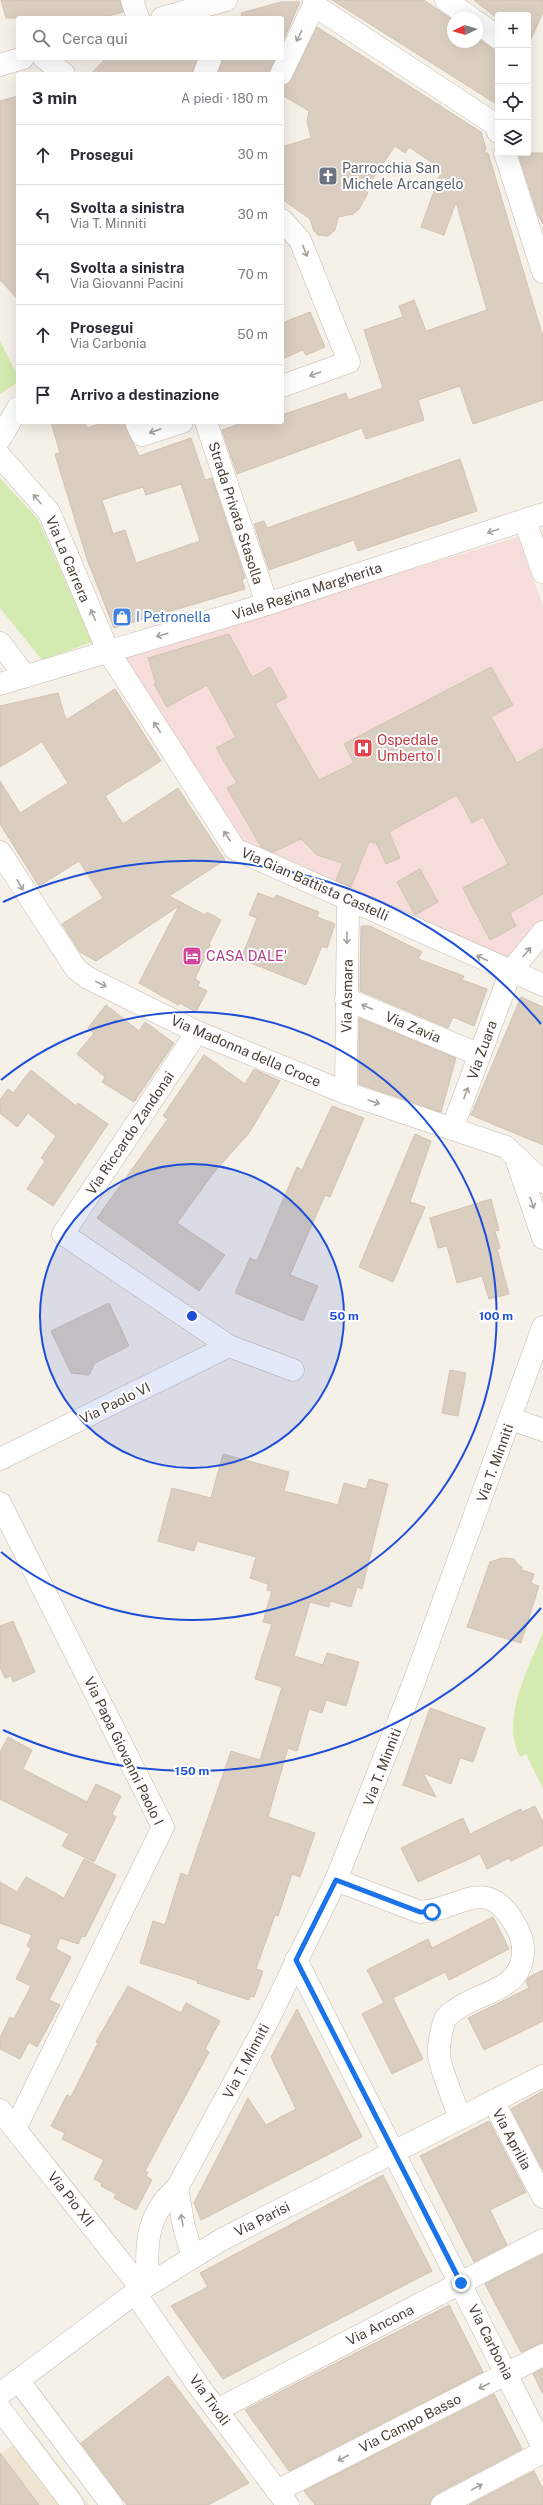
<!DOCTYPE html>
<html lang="it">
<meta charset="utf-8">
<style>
:root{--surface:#fff;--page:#f7f7f7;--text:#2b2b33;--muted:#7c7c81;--line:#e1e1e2}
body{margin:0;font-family:"Public Sans",sans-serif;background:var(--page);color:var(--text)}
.controls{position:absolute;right:12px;top:12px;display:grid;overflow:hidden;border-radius:4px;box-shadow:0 4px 16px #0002}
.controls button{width:36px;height:36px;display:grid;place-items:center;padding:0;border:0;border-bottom:1px solid var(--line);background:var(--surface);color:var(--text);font:20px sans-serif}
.compass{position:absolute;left:447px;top:12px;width:36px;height:36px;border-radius:50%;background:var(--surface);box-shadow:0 4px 16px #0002;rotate:266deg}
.stop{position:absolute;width:12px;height:12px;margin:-9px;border:3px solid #1a73e8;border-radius:50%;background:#fff}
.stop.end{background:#1a73e8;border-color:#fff;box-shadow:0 1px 4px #0008}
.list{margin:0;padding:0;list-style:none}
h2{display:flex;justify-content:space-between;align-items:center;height:52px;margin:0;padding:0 16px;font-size:17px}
h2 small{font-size:13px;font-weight:400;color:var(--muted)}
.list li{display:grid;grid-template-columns:26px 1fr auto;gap:12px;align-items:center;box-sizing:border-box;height:60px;padding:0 16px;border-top:1px solid var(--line)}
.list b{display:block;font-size:15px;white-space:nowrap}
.list p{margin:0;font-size:13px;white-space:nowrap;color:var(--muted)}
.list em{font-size:13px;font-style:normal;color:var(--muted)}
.icon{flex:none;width:22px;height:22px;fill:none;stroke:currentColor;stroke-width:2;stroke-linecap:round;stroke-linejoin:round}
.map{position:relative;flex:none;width:543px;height:2505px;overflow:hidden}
.search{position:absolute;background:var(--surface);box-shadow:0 4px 16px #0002;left:16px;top:16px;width:268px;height:44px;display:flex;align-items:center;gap:10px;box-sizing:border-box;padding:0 14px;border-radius:4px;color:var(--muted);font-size:15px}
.panel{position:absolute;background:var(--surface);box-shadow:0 4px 16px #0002;left:16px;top:72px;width:268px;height:352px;border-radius:4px}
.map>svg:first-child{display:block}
.education{fill:#eee4d2}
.medical{fill:#f6dddb}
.green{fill:#d4eab0}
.building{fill:#dacec0;stroke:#d2c2b0;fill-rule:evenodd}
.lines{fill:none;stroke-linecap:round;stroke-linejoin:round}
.minor-casing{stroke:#c4baad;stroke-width:23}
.minor{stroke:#fff;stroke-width:22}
.oneway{stroke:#a4a09a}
.route{stroke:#1a73e8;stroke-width:5}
.ring{fill:none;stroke:#1d4ed8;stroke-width:2}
.labels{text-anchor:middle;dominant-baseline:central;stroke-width:4;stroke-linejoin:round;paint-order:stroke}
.worship-label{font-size:14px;fill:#5b616d;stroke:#fff;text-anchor:start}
.street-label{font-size:14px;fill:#494036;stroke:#fff}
.shop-label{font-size:14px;fill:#366cbe;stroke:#fff;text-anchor:start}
.health-label{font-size:14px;fill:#be3a42;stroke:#fff;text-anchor:start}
.hotel-label{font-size:14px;fill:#b23c85;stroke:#fff;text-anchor:start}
.centre{fill:#1d4ed8;stroke:#fff;stroke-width:2}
.ring-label{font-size:12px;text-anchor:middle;font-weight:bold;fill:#1d4ed8;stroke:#fff;stroke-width:4;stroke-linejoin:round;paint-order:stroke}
</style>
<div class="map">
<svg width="543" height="2505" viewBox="0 0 543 2505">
<rect width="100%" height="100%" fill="#f5f0e8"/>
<path class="education" d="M32,2430L89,2505H0V2454Z"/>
<path class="medical" d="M518,537L543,606V922L509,964L241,841L124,655Z"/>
<g class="green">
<path d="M0,341L18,377V382L0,394Z"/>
<path d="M0,478L38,519L92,642L42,660L0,608Z"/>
<path d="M543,1632V1789L526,1754L520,1757C500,1718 529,1668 543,1632Z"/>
</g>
<g class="building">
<path d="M1,0H120L123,12L100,18H6Z"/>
<path d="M332,0H424L453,20V42H477V38L498,53V105Z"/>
<path d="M474,0H543V12L529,44L528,15H498V19Z"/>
<path d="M281,2H300L282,43V18H242L241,13Z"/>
<path d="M317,27L481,132L486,149L484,153H488L543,337V400L473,424L460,386L418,400L424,420L366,439L362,428L237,474L222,430L245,422H282V415L346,393L348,400L383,388L364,330L403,317L399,306L414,300L426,331L487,310L456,202L444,235L421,227L442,169L409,147L405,153L395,146L365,190L368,193L359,209L353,214L338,217L335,230L328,236L318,235L314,231L310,219L282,199V147L311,138L307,122L309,111L282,95V86L292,79Z"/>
<path d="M106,58H197L192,74H91Z"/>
<path d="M223,58H275L269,74H218Z"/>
<path d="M18,96V299L0,280V101Z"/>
<path d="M518,153H543V224L538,215Z"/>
<path d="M310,312L325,347L306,355L303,350L282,359V323Z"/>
<path d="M51,422H84L87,428L105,422H124L139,456L191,438L205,480L212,478L245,578L242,580L245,589L114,628L87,559L55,454L60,453ZM181,484L200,541L136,563L125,530L113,534L102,500L143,487L146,495Z"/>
<path d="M460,459L477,511L358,551L354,540L269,570L254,524L264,521L267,528Z"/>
<path d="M229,634L252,677L270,667L287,697L275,704L319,780L354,763L344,744L491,667L513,705L491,717L517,763L543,748V894L510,913L516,926L490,940L463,888L508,864L483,817L472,823L457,795L389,832L400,858L386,864L376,843L369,842L351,887L336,880L343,863L317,855L301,839L273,852L261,847L227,788L237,783L216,748L236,737L207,685L167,707L154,684L156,683L148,658Z"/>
<path d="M115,689L161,761L105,796L123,824L178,788L225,860L169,896L205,915L207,912L221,920L209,944L210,945L195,979L200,982L197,986L207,991L196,1012L180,1003L178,1005L139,983L179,906L96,961L80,952L62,924L103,898L79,861L39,886L0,824V781L20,813L68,783L42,742L0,767V706L58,693L66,720Z"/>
<path d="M420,869L438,902L415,915L397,882Z"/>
<path d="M258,893L274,899L276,895L319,912L317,917L335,924L327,948L322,946L306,985L241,959L257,918L249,915Z"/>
<path d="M361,926H370L422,952L418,959L464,976L462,980L487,989L474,1026L453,1017L448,1028L360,991Z"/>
<path d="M521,997L543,1007V1145L471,1115Z"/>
<path d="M106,1005L139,1031L145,1022L174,1043L134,1102L102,1082L105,1077L77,1054L94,1033L88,1028Z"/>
<path d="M359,1018L456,1058L441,1112L359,1084Z"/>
<path d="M204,1055L245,1084L254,1069L280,1081L249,1133L215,1171L177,1223L225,1255L199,1291L97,1218L168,1119L163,1116Z"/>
<path d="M31,1070L76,1106L78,1103L108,1124L53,1206L27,1189L45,1161L41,1158L56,1136L28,1113L17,1127L0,1113V1100L8,1089L13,1093Z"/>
<path d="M332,1106L364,1118L330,1197L325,1195L290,1275L318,1286L303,1321L235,1293L250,1258L257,1261L297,1167L302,1170Z"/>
<path d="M415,1134L431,1141L410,1202L425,1207L393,1282L359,1267Z"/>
<path d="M491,1199L499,1230L495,1231L500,1248L497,1249L509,1294L489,1299L482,1276L457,1283L447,1246L438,1248L430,1218Z"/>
<path d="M109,1303L129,1346L95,1363L89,1375L71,1373L51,1331Z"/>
<path d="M450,1370L466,1373L458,1416L442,1413Z"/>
<path d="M223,1454L289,1472L284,1491L338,1505L344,1483L366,1489L369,1479L388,1484L362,1589L357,1587L351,1607L330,1601L329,1607L310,1602L294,1656L323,1665L327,1653L359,1662L346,1706L326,1700L322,1713L309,1709L297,1751L288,1748L268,1817L315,1833L300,1877L292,1874L278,1916L275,1915L256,1969L263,1971L254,1997L250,1996L249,2000L197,1983L198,1981L140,1963L153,1921L165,1925L181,1873L188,1876L231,1751L260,1760L282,1687L255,1679L272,1624L263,1622L272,1591L267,1590L268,1584L250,1578L256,1557L197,1541L194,1551L158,1541L172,1488L211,1498Z"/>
<path d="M502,1558L514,1559L518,1565L522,1567V1570L534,1574L531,1583L539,1586L521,1643L467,1627L490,1562Z"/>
<path d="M13,1621L35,1672L13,1682L11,1676L5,1678L0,1667V1626Z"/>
<path d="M430,1708L485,1728L473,1762L460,1758L451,1784L423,1773L436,1797L403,1785Z"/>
<path d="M8,1737L32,1750L23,1769L87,1802L96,1784L121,1796L112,1814L116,1817L94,1862L62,1846L69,1834L0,1799V1752Z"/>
<path d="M535,1806L543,1822V1845L511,1861L509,1858L487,1869L480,1854L418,1882L401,1848L463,1818L470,1834L521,1809L522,1812Z"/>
<path d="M84,1859L116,1875L85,1937L82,1936L78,1944L60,1938L56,1949L71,1957L49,2000L60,2005L37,2047L29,2042L20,2059L0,2049V2038L10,2017L14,2019L31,1986L16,1979L31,1949L27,1946L32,1935L0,1923V1882L17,1892L26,1877L64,1898Z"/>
<path d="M493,1917L509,1949L449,1980L445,1972L393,1998L423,2059L392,2074L362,2014L384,2003L367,1970L428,1939L432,1948Z"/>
<path d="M543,1970V2021L484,2050L468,2018L529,1988L526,1982L529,1977Z"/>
<path d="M128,1986L181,2013L186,2003L220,2021L205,2049L209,2052L145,2171L148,2172L146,2176L152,2180L136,2210L114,2198L116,2194L101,2186L102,2183L94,2179L104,2160L62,2139L65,2133L51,2126L67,2095L71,2097L98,2043L96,2042Z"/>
<path d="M297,2009L362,2137L201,2220L194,2203L248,2098L266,2125L296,2109L271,2057Z"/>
<path d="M543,2091V2170L511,2109Z"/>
<path d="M489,2121L526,2192L490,2210L507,2245L474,2262L420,2156Z"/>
<path d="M383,2175L432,2271L223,2379L171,2306L208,2287L200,2273Z"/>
<path d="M543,2254V2343L521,2352L485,2284Z"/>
<path d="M449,2305L483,2372L289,2471L245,2410Z"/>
<path d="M543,2369V2394L533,2374Z"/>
<path d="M168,2376L249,2483L208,2505H127L81,2443Z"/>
<path d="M494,2394L522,2449L436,2494L431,2499L430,2505H315L304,2491Z"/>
<path d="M0,2453L39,2505H0Z"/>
<path d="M534,2471L543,2489V2505H469Z"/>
</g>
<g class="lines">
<g class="minor-casing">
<g id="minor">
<path d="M132,0L138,18"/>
<path d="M446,0L471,18"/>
<path d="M314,5L496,125L498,132"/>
<path d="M162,18L226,0"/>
<path d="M477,22L498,38"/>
<path d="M44,58L64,74"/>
<path d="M0,65L23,58"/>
<path d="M204,74L211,58"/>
<path d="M281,74L314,5V0"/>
<path d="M505,153L543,272"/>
<path d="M282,220L300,240L349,362L282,386"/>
<path d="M136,422L142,435L182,422"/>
<path d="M206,422L267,604"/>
<path d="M0,439L18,408"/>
<path d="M0,456L49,512L108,651L235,849L543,985"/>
<path d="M525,521L543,572"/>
<path d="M0,643L25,676"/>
<path d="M0,684L267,604L543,514"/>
<path d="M0,852L76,969L88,978L197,1032L346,1093L506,1147L543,1182"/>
<path d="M346,999L480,1055"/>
<path d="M197,1032L63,1234L229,1346L293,1370"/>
<path d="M346,1093L348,899"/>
<path d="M452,1129L511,971L543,932"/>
<path d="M516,1158L543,1238"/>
<path d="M511,1419L543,1430"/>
<path d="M0,1459L229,1346"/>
<path d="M0,1503L163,1827L15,2129"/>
<path d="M336,1880L420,1912C461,1910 486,1872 516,1926C527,1945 526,1969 507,1983C490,1995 470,1998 454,2011C451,2013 447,2016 445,2019C442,2027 438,2047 439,2055C440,2069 455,2103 460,2118"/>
<path d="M296,1960L543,2447"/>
<path d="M493,2101L543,2197"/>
<path d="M0,2110L142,2289"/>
<path d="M177,2188L266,2024L336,1880L414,1682L543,1327"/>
<path d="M148,2285C146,2246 145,2216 177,2188L184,2227L193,2257"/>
<path d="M135,2293L200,2388L288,2505"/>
<path d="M18,2380L112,2505"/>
<path d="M0,2394L135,2293L221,2240L543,2076"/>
<path d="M0,2409L73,2505"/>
<path d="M217,2410L543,2240"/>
<path d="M277,2491L543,2355"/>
<path d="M442,2505L543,2452"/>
</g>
</g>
<use href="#minor" class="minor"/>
</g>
<defs><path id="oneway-shaft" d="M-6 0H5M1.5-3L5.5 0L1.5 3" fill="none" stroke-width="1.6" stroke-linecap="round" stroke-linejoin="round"/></defs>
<g class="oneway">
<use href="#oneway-shaft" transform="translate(299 36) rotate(116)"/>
<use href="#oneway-shaft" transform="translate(305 251) rotate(68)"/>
<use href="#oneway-shaft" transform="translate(315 374) rotate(160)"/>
<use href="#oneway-shaft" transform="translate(155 431) rotate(161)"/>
<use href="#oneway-shaft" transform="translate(37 499) rotate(-131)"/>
<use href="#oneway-shaft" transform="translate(493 531) rotate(162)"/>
<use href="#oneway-shaft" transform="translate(93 615) rotate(-113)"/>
<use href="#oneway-shaft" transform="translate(162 635) rotate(163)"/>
<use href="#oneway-shaft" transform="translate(157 727) rotate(-123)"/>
<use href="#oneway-shaft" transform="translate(227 836) rotate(-123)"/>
<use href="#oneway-shaft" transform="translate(20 885) rotate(59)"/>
<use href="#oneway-shaft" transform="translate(347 938) rotate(91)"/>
<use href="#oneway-shaft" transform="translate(527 952) rotate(-50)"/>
<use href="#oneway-shaft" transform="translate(482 958) rotate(-156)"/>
<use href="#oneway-shaft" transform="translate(101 984) rotate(26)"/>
<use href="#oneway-shaft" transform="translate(367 1007) rotate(-157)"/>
<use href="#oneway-shaft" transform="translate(466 1093) rotate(-69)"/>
<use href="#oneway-shaft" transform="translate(374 1102) rotate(19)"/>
<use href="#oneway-shaft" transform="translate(532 1203) rotate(71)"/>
<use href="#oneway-shaft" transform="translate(182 2220) rotate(-100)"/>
<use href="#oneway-shaft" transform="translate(484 2386) rotate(153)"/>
<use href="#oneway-shaft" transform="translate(343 2458) rotate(153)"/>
<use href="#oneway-shaft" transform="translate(477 2487) rotate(-28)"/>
</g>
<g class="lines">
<path class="route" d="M432,1912H420L336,1880L296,1960L461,2283"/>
</g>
<circle cx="192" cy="1316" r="152" fill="#1d4ed8" fill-opacity=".12"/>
<g class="ring">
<circle cx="192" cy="1316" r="152"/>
<path d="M1 1080A304 304 0 1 1 1 1552"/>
<path d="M541 1608A455 455 0 0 1 3 1730M3 902A455 455 0 0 1 541 1024"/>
</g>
<defs>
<g id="church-square" transform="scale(1)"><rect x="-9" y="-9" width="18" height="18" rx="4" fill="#6b7280" stroke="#fff"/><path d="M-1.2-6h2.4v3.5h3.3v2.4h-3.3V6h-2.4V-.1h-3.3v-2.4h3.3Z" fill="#fff"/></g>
<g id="shop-square" transform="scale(1)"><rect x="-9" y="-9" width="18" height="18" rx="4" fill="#3f7fe0" stroke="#fff"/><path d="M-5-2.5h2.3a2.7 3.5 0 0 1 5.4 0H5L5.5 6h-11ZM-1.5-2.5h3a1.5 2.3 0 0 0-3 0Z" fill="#fff"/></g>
<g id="hospital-square" transform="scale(1)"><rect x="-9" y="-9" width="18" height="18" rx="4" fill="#e0444e" stroke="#fff"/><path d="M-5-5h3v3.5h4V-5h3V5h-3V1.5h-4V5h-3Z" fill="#fff"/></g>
<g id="hotel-square" transform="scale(1)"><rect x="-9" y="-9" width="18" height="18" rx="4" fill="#d1479c" stroke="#fff"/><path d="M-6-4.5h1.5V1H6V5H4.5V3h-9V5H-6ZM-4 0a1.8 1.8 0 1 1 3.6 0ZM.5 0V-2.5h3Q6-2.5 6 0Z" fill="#fff"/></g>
</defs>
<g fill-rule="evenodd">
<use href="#church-square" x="328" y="176"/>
<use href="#shop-square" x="122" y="617"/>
<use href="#hospital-square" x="363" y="748"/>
<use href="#hotel-square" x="192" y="956"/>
</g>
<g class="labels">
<g class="worship-label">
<text x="342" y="168">Parrocchia San<tspan x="342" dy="16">Michele Arcangelo</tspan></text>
</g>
<g class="street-label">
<text transform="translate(236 513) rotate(72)">Strada Privata Stasolla</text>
<text transform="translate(68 559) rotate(67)">Via La Carrera</text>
<text transform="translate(307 591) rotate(-18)">Viale Regina Margherita</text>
<text transform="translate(315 884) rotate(24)">Via Gian Battista Castelli</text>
<text transform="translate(347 996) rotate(-89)">Via Asmara</text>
<text transform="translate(413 1027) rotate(23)">Via Zavia</text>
<text transform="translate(482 1050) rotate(-70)">Via Zuara</text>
<text transform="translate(246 1051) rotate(23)">Via Madonna della Croce</text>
<text transform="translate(130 1133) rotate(-56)">Via Riccardo Zandonai</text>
<text transform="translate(115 1403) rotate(-26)">Via Paolo VI</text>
<text transform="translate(495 1463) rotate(-70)">Via T. Minniti</text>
<text transform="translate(124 1751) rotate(64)">Via Papa Giovanni Paolo I</text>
<text transform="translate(382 1767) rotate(-69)">Via T. Minniti</text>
<text transform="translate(246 2061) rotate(-62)">Via T. Minniti</text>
<text transform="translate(512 2139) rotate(62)">Via Aprilia</text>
<text transform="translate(71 2199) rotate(52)">Via Pio XII</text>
<text transform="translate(262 2219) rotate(-27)">Via Parisi</text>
<text transform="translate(380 2325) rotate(-27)">Via Ancona</text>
<text transform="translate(491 2342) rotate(63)">Via Carbonia</text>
<text transform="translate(210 2400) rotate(54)">Via Tivoli</text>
<text transform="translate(410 2423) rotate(-27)">Via Campo Basso</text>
</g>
<g class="shop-label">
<text x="136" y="617">I Petronella</text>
</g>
<g class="health-label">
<text x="377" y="740">Ospedale<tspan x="377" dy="16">Umberto I</tspan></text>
</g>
<g class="hotel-label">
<text x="206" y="956">CASA DALE'</text>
</g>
</g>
<circle cx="192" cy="1316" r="6" class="centre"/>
<g class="ring-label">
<text x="344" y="1320">50 m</text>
<text x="496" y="1320">100 m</text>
<text x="192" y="1775">150 m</text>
</g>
</svg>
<div class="controls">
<button>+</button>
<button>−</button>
<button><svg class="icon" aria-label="locate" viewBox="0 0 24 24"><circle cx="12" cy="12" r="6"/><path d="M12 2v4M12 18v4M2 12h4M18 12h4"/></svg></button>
<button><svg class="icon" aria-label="layers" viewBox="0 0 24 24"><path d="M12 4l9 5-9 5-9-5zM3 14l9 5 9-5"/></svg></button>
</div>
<svg class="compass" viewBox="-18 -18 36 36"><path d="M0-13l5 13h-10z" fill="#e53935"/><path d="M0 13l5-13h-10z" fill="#7c7c81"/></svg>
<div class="stop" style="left:432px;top:1912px"></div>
<div class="stop end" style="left:461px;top:2283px"></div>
<div class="search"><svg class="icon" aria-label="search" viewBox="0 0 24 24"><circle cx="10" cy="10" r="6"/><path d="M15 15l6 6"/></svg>Cerca qui</div>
<section class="panel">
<h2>3 min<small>A piedi · 180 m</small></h2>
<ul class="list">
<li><svg class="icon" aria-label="ahead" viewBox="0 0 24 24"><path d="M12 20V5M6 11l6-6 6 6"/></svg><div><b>Prosegui</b></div><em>30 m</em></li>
<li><svg class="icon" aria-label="left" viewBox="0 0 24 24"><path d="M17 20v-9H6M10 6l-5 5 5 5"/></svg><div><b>Svolta a sinistra</b><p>Via T. Minniti</p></div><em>30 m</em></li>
<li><svg class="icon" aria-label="left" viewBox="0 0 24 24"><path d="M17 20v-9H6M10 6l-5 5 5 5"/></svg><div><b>Svolta a sinistra</b><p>Via Giovanni Pacini</p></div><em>70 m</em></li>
<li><svg class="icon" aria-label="ahead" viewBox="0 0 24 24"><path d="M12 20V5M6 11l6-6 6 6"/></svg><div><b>Prosegui</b><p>Via Carbonia</p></div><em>50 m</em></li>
<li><svg class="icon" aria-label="arrive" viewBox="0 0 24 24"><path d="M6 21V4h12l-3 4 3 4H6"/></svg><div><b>Arrivo a destinazione</b></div></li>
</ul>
</section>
</div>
